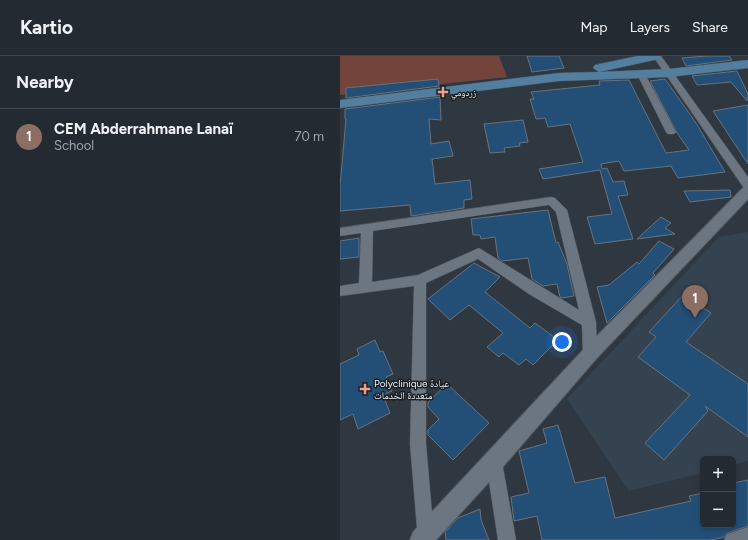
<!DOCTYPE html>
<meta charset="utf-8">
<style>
:root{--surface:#232a31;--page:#2f363d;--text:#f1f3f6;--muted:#a3a7ab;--line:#40464d;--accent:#f49d8c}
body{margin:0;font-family:Figtree,"Noto Naskh Arabic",sans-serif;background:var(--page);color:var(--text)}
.controls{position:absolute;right:12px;bottom:12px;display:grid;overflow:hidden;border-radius:6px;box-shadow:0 2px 6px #0003}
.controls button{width:36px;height:36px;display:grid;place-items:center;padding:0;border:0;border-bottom:1px solid var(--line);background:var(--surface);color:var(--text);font:20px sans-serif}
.you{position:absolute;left:222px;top:286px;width:14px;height:14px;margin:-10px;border:3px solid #fff;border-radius:50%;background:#1a73e8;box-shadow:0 0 0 6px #1a73e833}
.badge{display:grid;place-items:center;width:26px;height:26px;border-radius:50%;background:var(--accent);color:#fff;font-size:13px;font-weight:700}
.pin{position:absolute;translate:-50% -33px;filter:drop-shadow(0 1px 2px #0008)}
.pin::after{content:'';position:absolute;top:21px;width:14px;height:12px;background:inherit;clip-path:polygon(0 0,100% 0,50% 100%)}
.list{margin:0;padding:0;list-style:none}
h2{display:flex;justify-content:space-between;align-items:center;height:52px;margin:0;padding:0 16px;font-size:17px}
h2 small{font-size:13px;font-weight:400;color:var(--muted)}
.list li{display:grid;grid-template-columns:26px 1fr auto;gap:12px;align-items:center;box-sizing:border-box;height:56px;padding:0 16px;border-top:1px solid var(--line)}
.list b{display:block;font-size:15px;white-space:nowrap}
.list p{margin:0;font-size:13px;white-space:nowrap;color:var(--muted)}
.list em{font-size:13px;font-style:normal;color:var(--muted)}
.map{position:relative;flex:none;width:408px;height:484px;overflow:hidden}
header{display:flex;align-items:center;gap:24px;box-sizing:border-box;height:56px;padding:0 20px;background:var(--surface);border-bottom:1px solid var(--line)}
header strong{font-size:19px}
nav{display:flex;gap:22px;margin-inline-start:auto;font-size:14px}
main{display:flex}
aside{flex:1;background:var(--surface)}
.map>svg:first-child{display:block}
.built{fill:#354350}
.green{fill:#73443b}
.building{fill:#234f77;stroke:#68727c}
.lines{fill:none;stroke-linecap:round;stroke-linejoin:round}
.minor-casing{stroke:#4e565e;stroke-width:1}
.tertiary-casing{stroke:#4e565e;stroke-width:2}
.secondary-casing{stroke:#4e565e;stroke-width:1}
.minor{fill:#6c7680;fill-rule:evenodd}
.tertiary{fill:#6c7680;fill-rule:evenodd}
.secondary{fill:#527ea0;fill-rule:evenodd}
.poi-dot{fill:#f49d8c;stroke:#1b1f23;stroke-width:1.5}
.labels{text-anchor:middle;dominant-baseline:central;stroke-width:3;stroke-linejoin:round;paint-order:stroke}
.far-poi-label{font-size:9px;fill:#ecf2f8;stroke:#1b1f23;text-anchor:start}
.poi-label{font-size:10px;fill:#ecf2f8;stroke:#1b1f23;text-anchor:start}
</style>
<header>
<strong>Kartio</strong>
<nav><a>Map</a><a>Layers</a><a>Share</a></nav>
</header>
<main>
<aside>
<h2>Nearby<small></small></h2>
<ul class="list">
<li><span class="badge" style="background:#8d6e63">1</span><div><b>CEM Abderrahmane Lanaï</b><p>School</p></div><em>70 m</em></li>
</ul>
</aside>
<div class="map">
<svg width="408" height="484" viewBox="0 0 408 484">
<rect width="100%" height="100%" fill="#2f3841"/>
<path class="built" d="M408,176V405L393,409V403H363V417L289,435L227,343L379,181Z"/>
<path class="green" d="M0,0H159L167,21L0,39Z"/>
<g class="building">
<path d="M187,0H219L224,12L192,16Z"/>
<path d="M367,0H389L392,4L346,10L342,2Z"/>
<path d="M397,15L408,38L407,45L391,26L357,29L352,20Z"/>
<path d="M98,23L99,30L6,42V32Z"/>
<path d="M325,23L356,67L385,116L338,122L331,110L284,115L279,105L261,108L262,113L267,112L273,126L284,125L288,139L278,140L293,183L255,188L247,161L272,158L260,114L203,123L199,113L243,106L230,68L208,71L205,62L196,63L190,43H194L191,36L260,29L259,25L289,24L326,97L349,94L337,77L310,25Z"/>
<path d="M100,41L101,64L89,63L91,88L109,85L113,100L92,103L95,128L130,124L132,143L124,144V152L71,160L70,149L0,155V130L6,63H5V53Z"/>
<path d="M408,49V108L373,55Z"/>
<path d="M183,64L188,86L179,87L180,90L164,92L165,96L150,97L144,68Z"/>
<path d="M390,134L391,141L350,146L344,135Z"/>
<path d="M208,154L216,187L218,186L227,208L234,240L222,242L220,241L217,228L203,230L192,223L188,202L162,205L158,202L155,181L141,183L140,179H133L131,163Z"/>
<path d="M321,161L331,167L325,172L335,178L297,183Z"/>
<path d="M19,182V201L0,203V185Z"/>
<path d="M319,185L334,193L313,217L315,219L267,267L257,231L269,229L297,206L299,208Z"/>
<path d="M134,207L160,221L145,236L190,272L195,267L218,284L193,309L186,303L179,309L163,297L159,301L147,291L163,277L129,249L110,264L88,243Z"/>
<path d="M343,239L371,257L346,286L408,328V381L365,350L368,355L324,404L305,387L350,339L298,301L316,281L309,276Z"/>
<path d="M35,284L40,296L43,295L53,318L46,321L52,335L43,339L50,357L18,373L13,358L0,364V308L19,299L17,293Z"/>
<path d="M107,328L149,367L113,404L88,379V374L99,363L88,351V346Z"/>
<path d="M218,369L235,427L265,421L275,462L351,445L349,440L363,437V469H393V427L408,424V470L387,477L384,481L371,484H202L197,460L174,465L171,441L189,437L179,395L207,387L203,373Z"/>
<path d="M140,453L141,464L149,484H106L105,476L118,462Z"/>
</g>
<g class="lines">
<g class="minor-casing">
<g id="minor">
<path d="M313,0H321L408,121V133L404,132Z"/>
<path d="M301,15L305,18L336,76L334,78H328L326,76L297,18Z"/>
<path d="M211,141L215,142L227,154L256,266L257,298L255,302L250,304L245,302L243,298L242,269L189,238L138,203L86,227V388L94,480L92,484H78L70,388L74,230L0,240V230L19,227L21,177L0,180V172ZM209,149L216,156L239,254L139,192L78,219L32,226L33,175Z"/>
<path d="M154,398L160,400L162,406L176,484H158L146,406L148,400Z"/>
<path d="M408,471V484H384L387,478Z"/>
</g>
</g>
<g class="tertiary-casing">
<path id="tertiary" d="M408,130V143L256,303L161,413L96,484H70L73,476L244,293L403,132Z"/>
</g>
<g class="secondary-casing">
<path id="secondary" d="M298,0H321L319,3L259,16L329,13L408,4V12L329,21L219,25L0,52V44L219,17L259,16L253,12L255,9Z"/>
</g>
<use href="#minor" class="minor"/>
<use href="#tertiary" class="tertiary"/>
<use href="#secondary" class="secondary"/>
</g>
<g class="poi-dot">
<path d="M101 30h4v4h4v4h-4v4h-4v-4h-4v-4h4z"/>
<path d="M23 327h4v4h4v4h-4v4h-4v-4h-4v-4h4z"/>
</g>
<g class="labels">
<g class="far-poi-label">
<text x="111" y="36">زردومي</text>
</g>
<g class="poi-label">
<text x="34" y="327">Polyclinique عيادة<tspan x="34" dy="12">متعددة الخدمات</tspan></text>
</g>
</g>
</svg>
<div class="controls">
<button>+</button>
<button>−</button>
</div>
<div class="you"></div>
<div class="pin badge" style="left:355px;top:262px;background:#8d6e63">1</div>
</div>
</main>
